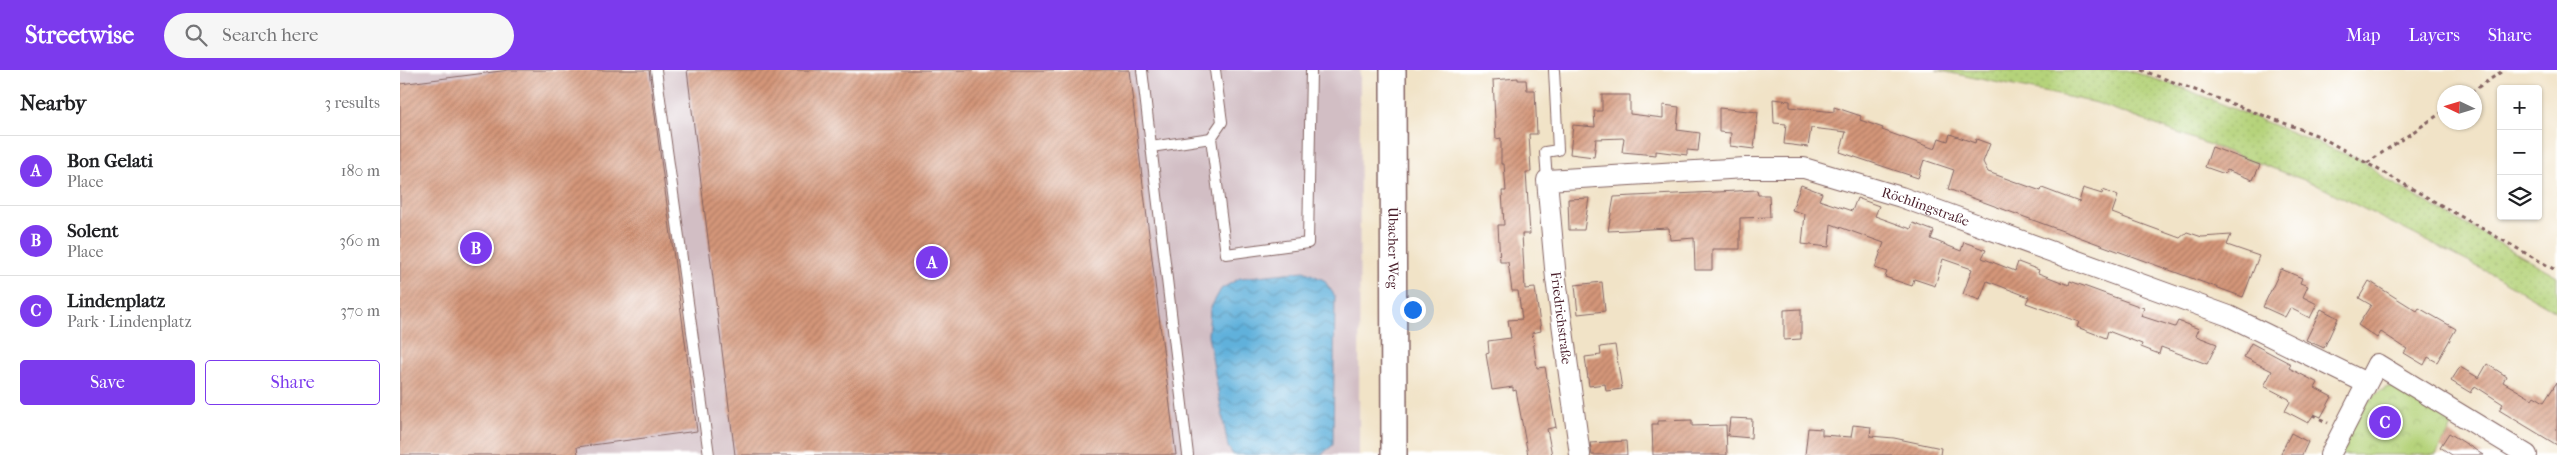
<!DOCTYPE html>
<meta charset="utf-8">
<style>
:root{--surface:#fff;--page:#f6f6f6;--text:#202124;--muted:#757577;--line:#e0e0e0;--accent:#7c3aed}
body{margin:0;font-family:"IM FELL French Canon",serif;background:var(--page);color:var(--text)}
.controls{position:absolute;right:15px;top:15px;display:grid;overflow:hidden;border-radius:5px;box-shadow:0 1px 4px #0004}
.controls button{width:45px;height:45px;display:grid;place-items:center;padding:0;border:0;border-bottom:1px solid var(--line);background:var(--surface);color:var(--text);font:25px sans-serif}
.compass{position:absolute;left:2037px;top:15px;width:45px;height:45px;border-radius:50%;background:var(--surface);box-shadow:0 1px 4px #0004;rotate:274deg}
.you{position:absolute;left:1012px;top:239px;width:18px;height:18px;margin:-12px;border:4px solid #fff;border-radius:50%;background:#1a73e8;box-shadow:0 0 0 8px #1a73e833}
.badge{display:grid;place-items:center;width:32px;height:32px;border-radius:50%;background:var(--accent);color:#fff;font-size:16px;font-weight:700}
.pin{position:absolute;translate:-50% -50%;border:2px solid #fff;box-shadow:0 1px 5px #0006}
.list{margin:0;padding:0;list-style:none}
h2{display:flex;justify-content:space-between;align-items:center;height:65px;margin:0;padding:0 20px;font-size:21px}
h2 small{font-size:16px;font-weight:400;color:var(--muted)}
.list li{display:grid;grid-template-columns:32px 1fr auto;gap:15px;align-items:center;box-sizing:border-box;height:70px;padding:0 20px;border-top:1px solid var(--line)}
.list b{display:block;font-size:19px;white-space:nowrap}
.list p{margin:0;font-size:16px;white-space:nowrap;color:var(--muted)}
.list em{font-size:16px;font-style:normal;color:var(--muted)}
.actions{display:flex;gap:10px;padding:15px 20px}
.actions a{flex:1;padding:11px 0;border:1px solid var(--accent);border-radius:5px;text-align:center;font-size:18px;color:var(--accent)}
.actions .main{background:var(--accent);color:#fff}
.icon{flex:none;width:28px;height:28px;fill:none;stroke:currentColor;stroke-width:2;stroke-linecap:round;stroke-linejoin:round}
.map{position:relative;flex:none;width:2157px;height:385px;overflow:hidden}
header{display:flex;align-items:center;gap:30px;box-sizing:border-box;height:70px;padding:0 25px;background:var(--accent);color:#fff}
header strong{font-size:24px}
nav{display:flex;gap:28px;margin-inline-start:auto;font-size:18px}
.search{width:350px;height:45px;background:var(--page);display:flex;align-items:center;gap:12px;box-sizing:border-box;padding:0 18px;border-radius:28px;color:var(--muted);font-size:19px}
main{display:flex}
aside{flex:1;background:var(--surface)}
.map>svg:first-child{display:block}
.industrial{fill:#d2bec4}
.grass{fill:url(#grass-dots);stroke:#807952}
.park{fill:url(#park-crowns);stroke:#807952}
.water{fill:url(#water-waves);stroke:#556883}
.building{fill:url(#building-hatch)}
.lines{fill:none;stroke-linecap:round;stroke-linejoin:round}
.service-casing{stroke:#846462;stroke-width:12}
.minor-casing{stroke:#846462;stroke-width:22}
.tertiary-casing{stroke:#846462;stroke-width:28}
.path{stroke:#846462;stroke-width:3;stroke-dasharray:4 4;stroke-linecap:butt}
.service{stroke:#fff;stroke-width:10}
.minor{stroke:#fff;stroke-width:20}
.tertiary{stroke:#fff;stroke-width:25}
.labels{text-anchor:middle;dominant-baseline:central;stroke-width:4.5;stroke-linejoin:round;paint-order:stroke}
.street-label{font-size:14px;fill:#4a1f2b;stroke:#fff}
</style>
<header>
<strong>Streetwise</strong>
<div class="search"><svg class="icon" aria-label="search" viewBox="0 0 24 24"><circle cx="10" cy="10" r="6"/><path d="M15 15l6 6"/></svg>Search here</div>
<nav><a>Map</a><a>Layers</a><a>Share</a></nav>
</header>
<main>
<aside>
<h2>Nearby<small>3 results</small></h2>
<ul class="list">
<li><span class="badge">A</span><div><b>Bon Gelati</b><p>Place</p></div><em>180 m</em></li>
<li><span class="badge">B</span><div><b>Solent</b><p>Place</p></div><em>360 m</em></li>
<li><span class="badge">C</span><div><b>Lindenplatz</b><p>Park · Lindenplatz</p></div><em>370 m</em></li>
</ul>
<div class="actions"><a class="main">Save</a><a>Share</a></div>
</aside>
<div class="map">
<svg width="2157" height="385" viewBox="0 0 2157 385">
<defs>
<pattern id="grass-dots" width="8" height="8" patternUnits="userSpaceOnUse" patternTransform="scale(1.25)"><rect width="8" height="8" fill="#b5d37a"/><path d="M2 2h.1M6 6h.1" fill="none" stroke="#9db56a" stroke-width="1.8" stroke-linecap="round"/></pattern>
<pattern id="park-crowns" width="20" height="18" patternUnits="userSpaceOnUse" patternTransform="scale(1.25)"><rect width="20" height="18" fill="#b5d37a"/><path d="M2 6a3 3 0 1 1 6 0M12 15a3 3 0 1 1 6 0" fill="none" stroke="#9db56a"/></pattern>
<pattern id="water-waves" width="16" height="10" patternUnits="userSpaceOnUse" patternTransform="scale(1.25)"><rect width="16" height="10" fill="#60b1db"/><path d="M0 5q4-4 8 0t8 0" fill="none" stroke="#518fb2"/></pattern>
<pattern id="building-hatch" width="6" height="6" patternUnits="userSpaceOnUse" patternTransform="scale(1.25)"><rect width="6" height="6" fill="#d49679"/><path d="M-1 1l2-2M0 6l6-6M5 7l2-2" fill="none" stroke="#ae7a63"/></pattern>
</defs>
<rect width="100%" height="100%" fill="#fff"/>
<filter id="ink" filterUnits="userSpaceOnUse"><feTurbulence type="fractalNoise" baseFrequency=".02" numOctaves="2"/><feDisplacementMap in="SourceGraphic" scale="10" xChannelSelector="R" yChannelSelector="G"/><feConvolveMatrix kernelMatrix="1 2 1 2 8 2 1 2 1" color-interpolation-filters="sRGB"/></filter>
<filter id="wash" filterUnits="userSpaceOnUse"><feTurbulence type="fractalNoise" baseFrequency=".0096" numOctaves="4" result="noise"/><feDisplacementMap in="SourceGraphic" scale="20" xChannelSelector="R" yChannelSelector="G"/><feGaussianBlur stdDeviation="1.12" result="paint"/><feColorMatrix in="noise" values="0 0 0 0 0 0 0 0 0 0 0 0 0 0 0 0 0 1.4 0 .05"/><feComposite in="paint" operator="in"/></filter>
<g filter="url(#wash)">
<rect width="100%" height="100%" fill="#f1e3c7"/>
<path class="industrial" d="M0,0H960L959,385H0Z"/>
<path class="grass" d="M1536,0H1726L1780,17L1967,93L1982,107L2157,206V242L2088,202L1915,114L1697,33Z"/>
<path class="park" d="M1991,316L2055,351L2036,385H1940C1953,359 1961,326 1991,316Z"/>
<path class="water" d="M904,201L924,210L935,226L933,375L921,385H833L828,377L808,265L810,239L821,219L840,208Z"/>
<g id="blocks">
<g class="building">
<path d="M109,0H249L297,361L177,377L178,385H0V14Z"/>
<path d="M287,0H729L776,385H335Z"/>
<path d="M1118,8V10H1126L1127,20H1135L1137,64H1129L1131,102H1126L1130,164H1122L1125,219L1135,218L1141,261L1132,263L1137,298L1145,297L1156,357L1147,359L1152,385H1128L1116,320L1113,321V317L1092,320L1086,284L1089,283L1088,271L1111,268L1108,250L1122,249L1118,221H1112L1108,192H1100L1098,155H1104L1102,121H1106L1104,94H1101V68L1096,69L1093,10Z"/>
<path d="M1202,25H1230V44L1263,48V35L1279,37L1277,60L1300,63L1298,81L1287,80V85L1256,81V85L1222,82L1224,68L1196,69L1194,87L1170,84L1173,55L1195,57L1194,41H1202Z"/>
<path d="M1373,29L1390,31V37L1434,42V37L1461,46L1460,50L1483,58L1482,60L1535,79L1539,68L1548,71L1550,64L1575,73L1576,69L1590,74L1583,92L1588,102L1641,121L1642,118L1679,132L1683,118L1702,124L1703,120L1718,126L1712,143L1780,168L1787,162L1802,167L1831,165L1827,175L1859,186L1843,227L1548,119L1554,100L1524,90L1518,108L1440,82L1446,62L1411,58L1408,77L1384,74L1386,54L1374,53Z"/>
<path d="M1319,38L1358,42L1354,79L1330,76L1331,63L1319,62Z"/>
<path d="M1812,77L1860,95L1853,110L1827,100L1825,104L1805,97Z"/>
<path d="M1401,115L1422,123L1419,130L1452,141L1457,128L1479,136L1475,146L1511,159L1513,153L1534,161L1531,169L1561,181L1564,172L1586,180L1582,188L1615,201L1618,192L1639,200L1638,203L1669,215L1670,211L1744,238L1741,246L1775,257L1778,251L1799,259L1796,266L1817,274L1807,294L1761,277L1759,284L1741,277L1742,274L1708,261L1706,268L1677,257L1679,252L1626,233L1629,227L1587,211L1580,230L1563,224L1572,199L1543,189L1535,216L1514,209L1512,216L1485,207L1487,202L1475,198L1484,173L1431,154L1429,177L1402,174L1405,144L1392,140Z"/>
<path d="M1357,120L1358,125H1369L1370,147L1340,148V179H1312V200H1295L1294,168L1270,170L1269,158L1208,161L1214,127Z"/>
<path d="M1189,128L1184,160H1169L1168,129Z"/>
<path d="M1881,199L1902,208L1900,213L1908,216L1903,227L1917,234L1910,248L1890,238L1885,247L1863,237Z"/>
<path d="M1969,211L2017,241L2019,238L2056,259L2037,292L2028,287L2024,295L2004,283L2007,279L1981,262L1977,268L1958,255L1971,235L1959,228Z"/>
<path d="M1202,212L1205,241L1178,244L1175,215Z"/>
<path d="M1401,239V269L1384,270V240Z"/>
<path d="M1921,239L1938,248L1924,278L1906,270Z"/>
<path d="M1851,273L1891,294L1889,298L1918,313L1915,318L1932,327L1921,347L1914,344L1908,353L1885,341L1890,332L1889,329L1864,316L1872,301L1844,287Z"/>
<path d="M1215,275L1222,319L1206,321L1205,314L1189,316L1185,287L1201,285L1200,277Z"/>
<path d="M2087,294L2106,306L2103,312L2132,329L2134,326L2144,332L2157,312V375L2099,340L2103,334L2075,316L2071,323L2051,311L2060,297L2079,308Z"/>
<path d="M1330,348L1352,349L1351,368L1328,366Z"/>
<path d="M1292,350V356L1326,355L1327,385H1253L1252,354H1258V351Z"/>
<path d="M1453,355L1471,357L1470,366L1494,368L1541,378L1540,385H1405L1408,358L1422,359V365L1451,367Z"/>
<path d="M1891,363L1908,372L1902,385H1880Z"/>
<path d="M2049,363L2068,375L2083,385H2052L2040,377Z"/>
<path d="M1226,371L1227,385H1192L1190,373Z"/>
</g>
</g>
</g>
<g filter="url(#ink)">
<use href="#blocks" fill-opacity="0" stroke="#846462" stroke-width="1"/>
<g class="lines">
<g class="service-casing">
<g id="service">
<path d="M256,0L309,385"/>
<path d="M742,0L788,385"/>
<path d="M815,0L822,52L811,68L826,184L908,173L911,0"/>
<path d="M751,77L811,68"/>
<path d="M1147,110L1145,82L1158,80L1154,0"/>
</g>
</g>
<g class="minor-casing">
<g id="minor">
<path id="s1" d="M1180,385L1156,209L1147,110L1345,98H1404L1501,127L1829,246L1966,313"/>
<path d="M1930,385L1977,294L2127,385"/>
</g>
</g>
<g class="tertiary-casing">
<g id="tertiary">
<path id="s2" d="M993,0L994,385"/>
</g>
</g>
<g class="path">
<path d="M1741,0L1919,66L2157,201"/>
<path d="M2071,22L2104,0"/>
<path d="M1967,93L2044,41"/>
<path d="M1913,345L1928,353"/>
</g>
<use href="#service" class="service"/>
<use href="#minor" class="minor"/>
<use href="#tertiary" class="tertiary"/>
</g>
</g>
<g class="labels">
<g class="street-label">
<text stroke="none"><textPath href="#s1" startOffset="662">Röchlingstraße</textPath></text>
<text stroke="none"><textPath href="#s2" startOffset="178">Übacher Weg</textPath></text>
<text transform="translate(1161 248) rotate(83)">Friedrichstraße</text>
</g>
</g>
</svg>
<div class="controls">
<button>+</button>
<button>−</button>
<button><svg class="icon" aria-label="layers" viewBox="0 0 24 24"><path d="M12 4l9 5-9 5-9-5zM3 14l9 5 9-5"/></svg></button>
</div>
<svg class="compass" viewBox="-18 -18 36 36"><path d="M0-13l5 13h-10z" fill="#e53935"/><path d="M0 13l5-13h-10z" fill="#757577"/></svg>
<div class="you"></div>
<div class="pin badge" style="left:532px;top:192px">A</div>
<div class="pin badge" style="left:76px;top:178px">B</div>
<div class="pin badge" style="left:1985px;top:352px">C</div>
</div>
</main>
